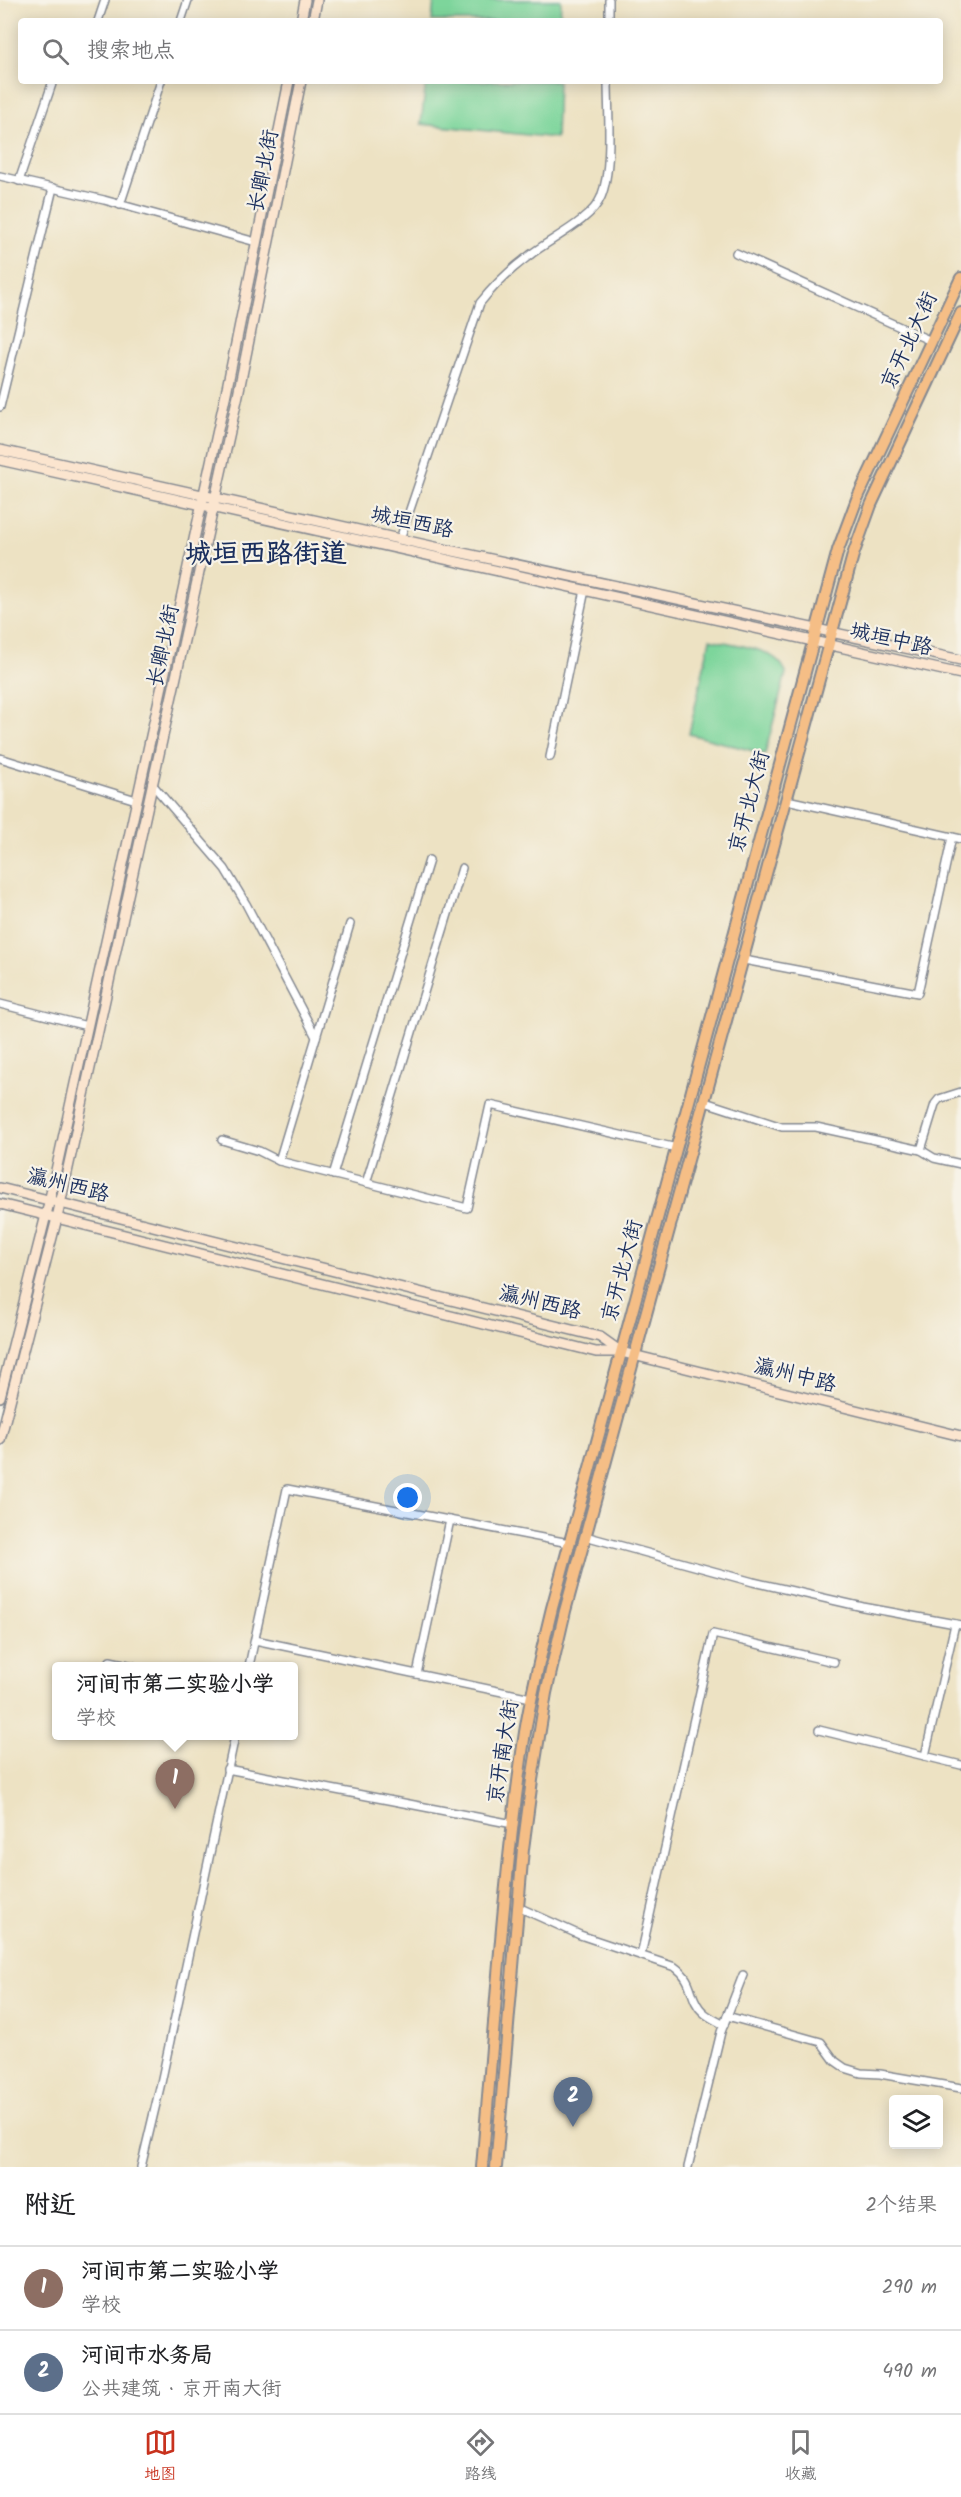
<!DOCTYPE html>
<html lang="zh">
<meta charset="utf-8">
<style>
:root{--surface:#fff;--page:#f2f2f2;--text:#202124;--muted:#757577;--line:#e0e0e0;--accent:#c8321e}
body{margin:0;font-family:Kalam,"LXGW WenKai TC",sans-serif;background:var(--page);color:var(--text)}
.controls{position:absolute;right:18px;bottom:18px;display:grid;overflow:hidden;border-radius:6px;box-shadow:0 3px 15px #0003}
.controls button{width:54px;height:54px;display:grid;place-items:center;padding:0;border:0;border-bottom:2px solid var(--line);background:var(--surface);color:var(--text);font:30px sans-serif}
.you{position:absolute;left:408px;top:1498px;width:21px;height:21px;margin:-15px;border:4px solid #fff;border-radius:50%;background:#1a73e8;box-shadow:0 0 0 9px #1a73e833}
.badge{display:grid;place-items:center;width:39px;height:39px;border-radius:50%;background:var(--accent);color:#fff;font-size:20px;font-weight:700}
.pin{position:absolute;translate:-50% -50px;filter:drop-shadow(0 2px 3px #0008)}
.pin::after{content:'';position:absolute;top:32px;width:21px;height:18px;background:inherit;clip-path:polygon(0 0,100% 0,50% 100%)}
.popup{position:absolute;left:52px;top:1662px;width:246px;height:78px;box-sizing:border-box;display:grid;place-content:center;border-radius:6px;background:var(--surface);filter:drop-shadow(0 2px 4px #0005);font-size:20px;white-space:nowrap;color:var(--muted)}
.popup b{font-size:22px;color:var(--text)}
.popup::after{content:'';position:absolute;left:50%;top:100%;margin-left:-12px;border:12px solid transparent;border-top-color:var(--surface)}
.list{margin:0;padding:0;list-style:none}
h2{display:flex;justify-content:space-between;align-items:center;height:78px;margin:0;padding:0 24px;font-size:26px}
h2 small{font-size:20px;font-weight:400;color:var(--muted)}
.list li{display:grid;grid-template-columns:39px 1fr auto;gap:18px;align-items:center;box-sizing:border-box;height:84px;padding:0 24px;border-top:2px solid var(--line)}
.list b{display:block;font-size:22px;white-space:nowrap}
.list p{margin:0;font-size:20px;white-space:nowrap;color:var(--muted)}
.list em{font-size:20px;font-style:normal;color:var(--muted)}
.icon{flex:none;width:33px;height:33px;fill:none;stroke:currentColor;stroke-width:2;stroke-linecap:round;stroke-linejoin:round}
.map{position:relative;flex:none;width:961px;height:2167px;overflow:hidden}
.search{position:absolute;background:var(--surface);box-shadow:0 3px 15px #0003;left:18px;right:18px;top:18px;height:66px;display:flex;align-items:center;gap:15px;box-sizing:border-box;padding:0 21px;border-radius:6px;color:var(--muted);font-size:22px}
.sheet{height:246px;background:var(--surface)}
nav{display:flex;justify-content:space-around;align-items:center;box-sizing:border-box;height:84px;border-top:2px solid var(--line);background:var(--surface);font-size:16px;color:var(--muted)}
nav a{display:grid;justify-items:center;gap:3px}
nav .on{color:var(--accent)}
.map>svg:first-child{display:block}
.green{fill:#7dd59b;stroke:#4c827c;stroke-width:1.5}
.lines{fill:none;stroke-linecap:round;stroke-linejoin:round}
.street-casing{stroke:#848890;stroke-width:10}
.secondary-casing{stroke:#848890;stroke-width:12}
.primary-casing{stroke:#848890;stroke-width:14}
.street{stroke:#fff;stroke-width:7}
.secondary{stroke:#fbe5cf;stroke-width:9}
.primary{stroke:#f5be86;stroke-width:10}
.labels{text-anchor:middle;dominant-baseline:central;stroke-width:4.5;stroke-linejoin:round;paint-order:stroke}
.street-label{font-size:21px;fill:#1b2f5e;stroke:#f7f3e8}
.district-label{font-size:27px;font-weight:bold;fill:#1b2f5e;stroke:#f7f3e8}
</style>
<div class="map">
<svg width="961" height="2167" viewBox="0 0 961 2167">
<rect width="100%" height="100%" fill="#f7f3e8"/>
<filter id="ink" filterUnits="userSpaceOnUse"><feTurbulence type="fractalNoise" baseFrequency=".0167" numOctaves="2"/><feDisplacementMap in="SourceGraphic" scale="12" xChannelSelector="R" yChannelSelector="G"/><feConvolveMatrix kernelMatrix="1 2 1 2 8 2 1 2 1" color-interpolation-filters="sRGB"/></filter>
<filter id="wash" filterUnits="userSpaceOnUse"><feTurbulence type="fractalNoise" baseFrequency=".008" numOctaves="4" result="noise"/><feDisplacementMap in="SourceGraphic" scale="24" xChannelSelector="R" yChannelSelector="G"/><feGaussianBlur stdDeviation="1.35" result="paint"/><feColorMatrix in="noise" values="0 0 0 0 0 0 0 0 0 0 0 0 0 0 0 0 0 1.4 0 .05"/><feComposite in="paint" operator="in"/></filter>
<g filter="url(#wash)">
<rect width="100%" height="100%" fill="#ede2c3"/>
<g class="green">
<path d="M434,0H561L560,21H432Z"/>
<path d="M426,81H558L556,138L421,124Z"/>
<path d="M710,639C733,645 778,647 786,673L765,754L689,734Z"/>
</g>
</g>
<g filter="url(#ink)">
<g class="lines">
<g class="street-casing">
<g id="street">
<path d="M98,21L105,0"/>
<path d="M181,21L188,0"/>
<path d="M609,21V0"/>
<path d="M0,176L104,200L256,242"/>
<path d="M19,181L53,81"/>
<path d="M120,205L161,81"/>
<path d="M736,253L931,341"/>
<path d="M0,407L53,188"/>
<path d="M400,539L480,303C495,284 511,269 530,255C550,239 592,220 601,197C613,168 608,113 608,81"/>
<path d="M550,757L585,590"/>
<path d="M0,758L136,800"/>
<path d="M152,784L225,869L246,904L316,1037"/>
<path d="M787,800L961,839"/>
<path d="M744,960L918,993L952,837"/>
<path d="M0,1004L87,1026"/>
<path d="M705,1102L782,1127H816L921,1150L935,1104L939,1099L961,1092"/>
<path d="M222,1140L259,1151L279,1161L467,1208L490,1105L677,1148"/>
<path d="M921,1150L934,1158L961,1164"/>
<path d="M279,1161L350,924"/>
<path d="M333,1175L429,860"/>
<path d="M366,1183L462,868"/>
<path d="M585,1536L753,1582L863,1607L961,1625"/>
<path d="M255,1640L531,1698"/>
<path d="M110,1661L133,1666"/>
<path d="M249,1666L287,1489L569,1543"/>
<path d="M417,1674L450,1520"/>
<path d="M819,1730L961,1765"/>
<path d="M925,1756L955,1624"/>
<path d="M227,1769L513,1824"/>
<path d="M518,1907L580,1935L675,1967C695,1981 688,1998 703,2012C708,2017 717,2021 724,2025"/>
<path d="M641,1955L713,1634L834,1662"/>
<path d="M727,2016L821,2042L835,2061L845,2068L861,2073L880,2074L961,2088"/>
<path d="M141,2167L161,2083L235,1736"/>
<path d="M688,2167L721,2032L743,1975"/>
</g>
</g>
<g class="secondary-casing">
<g id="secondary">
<path d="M301,21L305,0"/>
<path d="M313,21L317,0"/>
<path d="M0,450L444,549L961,660"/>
<path d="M0,460L961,674"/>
<path d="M0,1188L600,1337L621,1352"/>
<path d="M0,1204L596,1352H621L961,1436"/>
<path d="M0,1397L48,1207L226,393L289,81"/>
<path d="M0,1440L57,1218L238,395L301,81"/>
</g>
</g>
<g class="primary-casing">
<g id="primary">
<path d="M482,2167C495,2022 503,1876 525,1732C532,1690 542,1649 552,1608L838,550L857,499L961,278"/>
<path d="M496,2167L523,1849L532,1780L546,1693L565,1611L853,555L871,505L961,313"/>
</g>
</g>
<use href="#street" class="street"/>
<use href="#secondary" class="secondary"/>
<use href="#primary" class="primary"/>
</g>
</g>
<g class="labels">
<g class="street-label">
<text transform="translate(264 171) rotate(-79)">长卿北街</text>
<text transform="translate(910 341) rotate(-65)">京开北大街</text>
<text transform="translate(412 523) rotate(12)">城垣西路</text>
<text transform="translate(891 640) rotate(13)">城垣中路</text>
<text transform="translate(164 646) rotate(-78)">长卿北街</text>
<text transform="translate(750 802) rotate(-75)">京开北大街</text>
<text transform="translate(68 1186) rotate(14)">瀛州西路</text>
<text transform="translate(623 1271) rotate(-75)">京开北大街</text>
<text transform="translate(540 1303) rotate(14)">瀛州西路</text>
<text transform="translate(795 1376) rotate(14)">瀛州中路</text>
<text transform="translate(504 1752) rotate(-81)">京开南大街</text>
</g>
<g class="district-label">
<text x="266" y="554">城垣西路街道</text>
</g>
</g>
</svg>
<div class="controls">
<button><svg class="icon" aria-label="layers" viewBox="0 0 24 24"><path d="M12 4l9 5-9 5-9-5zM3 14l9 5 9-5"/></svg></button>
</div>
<div class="you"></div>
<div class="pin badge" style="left:175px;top:1809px;background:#8d6e63">1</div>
<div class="popup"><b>河间市第二实验小学</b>学校</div>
<div class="pin badge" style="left:573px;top:2127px;background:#5c6f8a">2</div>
<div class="search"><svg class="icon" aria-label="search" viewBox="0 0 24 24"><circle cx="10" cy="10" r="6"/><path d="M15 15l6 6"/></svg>搜索地点</div>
</div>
<section class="sheet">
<h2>附近<small>2个结果</small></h2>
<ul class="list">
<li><span class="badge" style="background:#8d6e63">1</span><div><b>河间市第二实验小学</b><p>学校</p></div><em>290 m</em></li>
<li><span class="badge" style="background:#5c6f8a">2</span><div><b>河间市水务局</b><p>公共建筑 · 京开南大街</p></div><em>490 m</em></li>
</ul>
</section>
<nav>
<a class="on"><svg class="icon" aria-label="map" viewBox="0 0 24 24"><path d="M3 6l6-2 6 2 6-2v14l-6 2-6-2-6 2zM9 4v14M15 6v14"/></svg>地图</a>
<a><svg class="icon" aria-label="directions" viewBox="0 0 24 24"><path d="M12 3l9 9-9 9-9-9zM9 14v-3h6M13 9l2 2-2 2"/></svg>路线</a>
<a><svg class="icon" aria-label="saved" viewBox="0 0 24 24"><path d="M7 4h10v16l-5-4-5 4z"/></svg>收藏</a>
</nav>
